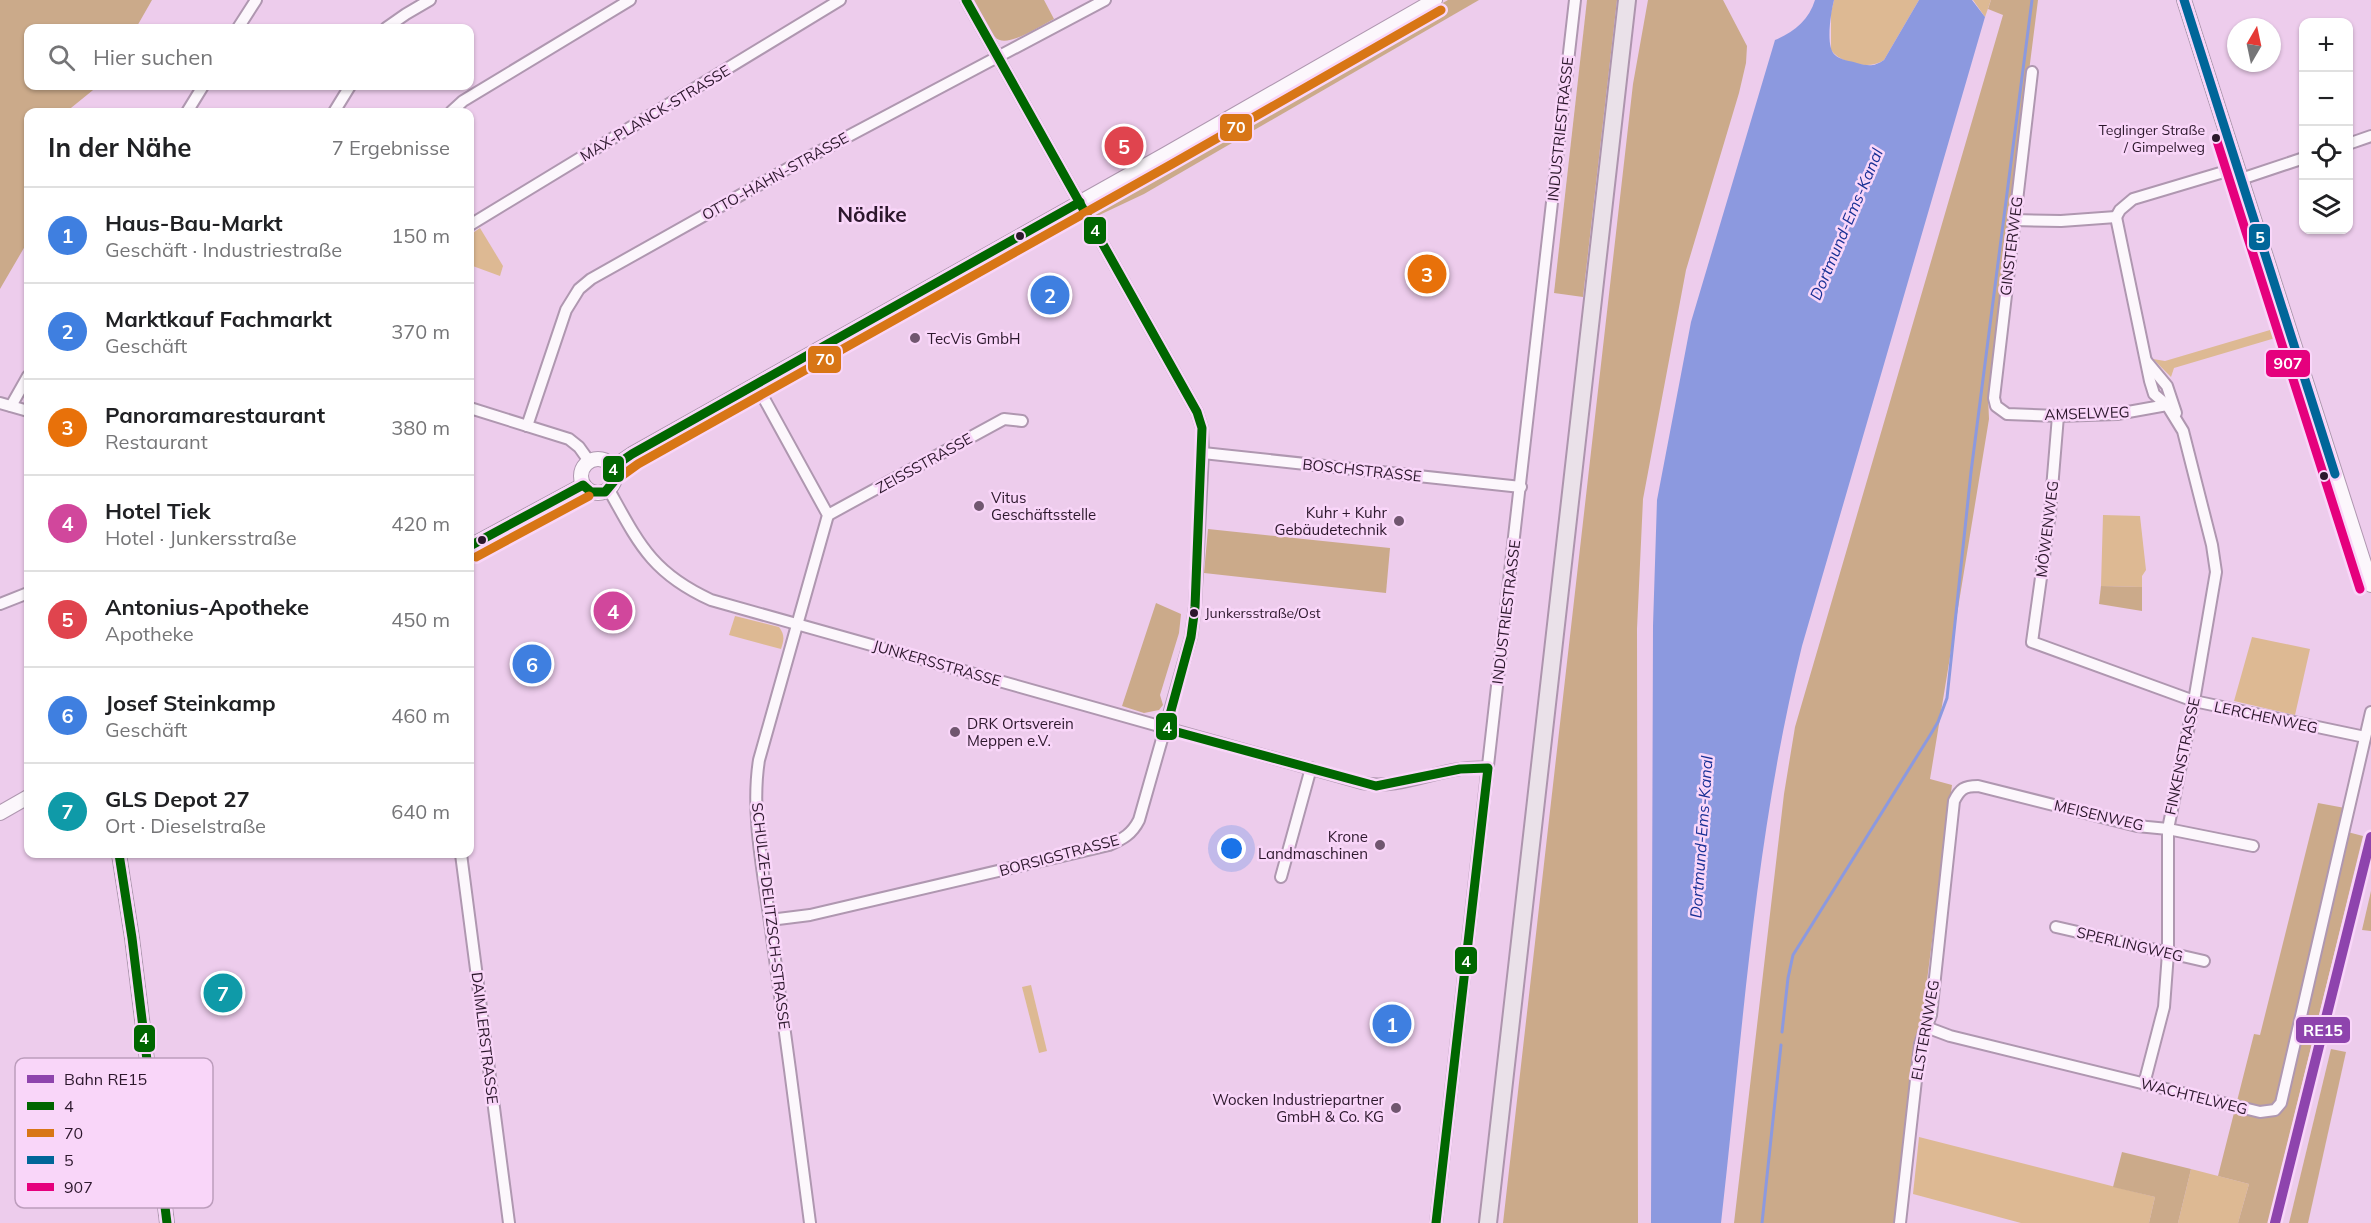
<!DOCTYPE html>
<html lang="de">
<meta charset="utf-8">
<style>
:root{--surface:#fff;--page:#f2f2f2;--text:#202124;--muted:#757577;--line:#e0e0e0;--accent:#70566f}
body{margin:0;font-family:Mulish,sans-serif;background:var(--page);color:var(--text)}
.controls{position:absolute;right:18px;top:18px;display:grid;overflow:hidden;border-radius:12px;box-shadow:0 2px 4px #0004}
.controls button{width:54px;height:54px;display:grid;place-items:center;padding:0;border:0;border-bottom:2px solid var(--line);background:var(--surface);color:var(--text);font:30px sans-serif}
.compass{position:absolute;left:2227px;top:18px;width:54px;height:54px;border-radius:50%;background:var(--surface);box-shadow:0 2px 4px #0004;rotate:9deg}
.you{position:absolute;left:1232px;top:849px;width:21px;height:21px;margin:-15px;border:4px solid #fff;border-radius:50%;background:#1a73e8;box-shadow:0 0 0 9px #1a73e833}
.badge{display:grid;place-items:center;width:39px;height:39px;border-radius:50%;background:var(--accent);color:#fff;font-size:20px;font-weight:700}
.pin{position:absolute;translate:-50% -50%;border:3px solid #fff;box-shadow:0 2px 6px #0006}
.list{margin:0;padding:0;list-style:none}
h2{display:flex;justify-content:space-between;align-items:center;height:78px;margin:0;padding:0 24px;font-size:26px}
h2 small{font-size:20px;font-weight:400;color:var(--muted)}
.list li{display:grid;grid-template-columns:39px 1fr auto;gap:18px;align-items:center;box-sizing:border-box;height:96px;padding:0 24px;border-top:2px solid var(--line)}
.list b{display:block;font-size:22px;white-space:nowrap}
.list p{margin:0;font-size:20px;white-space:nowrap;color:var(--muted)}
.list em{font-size:20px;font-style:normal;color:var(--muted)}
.icon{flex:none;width:33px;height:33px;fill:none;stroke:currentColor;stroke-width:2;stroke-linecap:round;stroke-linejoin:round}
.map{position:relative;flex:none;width:2371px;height:1223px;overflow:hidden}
.search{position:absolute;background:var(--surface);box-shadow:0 2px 4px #0004;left:24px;top:24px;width:450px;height:66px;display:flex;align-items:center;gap:15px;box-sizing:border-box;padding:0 21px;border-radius:12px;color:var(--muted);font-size:22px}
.panel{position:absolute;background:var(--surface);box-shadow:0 2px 4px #0004;left:24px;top:108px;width:450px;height:750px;border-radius:12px}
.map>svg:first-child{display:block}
.green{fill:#ddb993}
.forest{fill:#cbaa8a}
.water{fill:#8c99df}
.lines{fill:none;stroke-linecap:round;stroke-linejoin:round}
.stream{stroke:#8c99df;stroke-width:3}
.minor-casing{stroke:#af97b0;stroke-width:14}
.tertiary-casing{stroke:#af97b0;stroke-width:16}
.primary-casing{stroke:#ad95ad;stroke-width:20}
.minor{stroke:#fcf7fc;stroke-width:10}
.tertiary{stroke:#fcf7fc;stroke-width:14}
.primary{stroke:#eae1e9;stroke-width:16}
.bus-1-casing{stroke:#f9d6f9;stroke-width:14}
.bus-2-casing{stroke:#f9d6f9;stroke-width:14}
.bus-3-casing{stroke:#f9d6f9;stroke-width:14}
.bus-4-casing{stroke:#f9d6f9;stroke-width:14}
.bus-1{stroke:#060;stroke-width:9}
.bus-2{stroke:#d87616;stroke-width:9}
.bus-3{stroke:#069;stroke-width:9}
.bus-4{stroke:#e5007d;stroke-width:9}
.rail-1-casing{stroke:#f9d6f9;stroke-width:15}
.rail-1{stroke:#8e44ad;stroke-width:10}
.bus-dot{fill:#2c172c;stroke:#f9d6f9;stroke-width:2}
.poi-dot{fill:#70566f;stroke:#f9d6f9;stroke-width:2}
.labels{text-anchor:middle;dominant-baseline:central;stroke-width:5;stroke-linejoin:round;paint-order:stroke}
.bus-label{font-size:14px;fill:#2c172c;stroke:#f9d6f9;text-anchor:end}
.street-label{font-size:15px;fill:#2c172c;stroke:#f9d6f9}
.poi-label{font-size:15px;fill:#2c172c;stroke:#f9d6f9;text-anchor:start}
.water-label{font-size:16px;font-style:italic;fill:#183095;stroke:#f9d6f9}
.district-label{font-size:21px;font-weight:bold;fill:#2c172c;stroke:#f9d6f9}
.key{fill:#f9d6f9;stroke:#bc9dbc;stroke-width:1.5}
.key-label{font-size:16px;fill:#2c172c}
.line-badge{stroke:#f9d6f9;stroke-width:2}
.badge-label{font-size:16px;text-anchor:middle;font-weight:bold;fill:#fff}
</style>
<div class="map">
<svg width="2371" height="1223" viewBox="0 0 2371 1223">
<rect width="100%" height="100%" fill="#edccec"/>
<g class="green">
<path d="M1834,0H1919L1884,60C1870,70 1841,64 1831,50V13Z"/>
<path d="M1973,0H1991L1985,17Z"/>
<path d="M480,228L503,266L500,276L470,265V235Z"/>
<path d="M2276,320L2282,336L2174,368L2171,377L2153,359L2165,361L2270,330Z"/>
<path d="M2103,515L2140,516L2146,570L2142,576V587L2101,586Z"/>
<path d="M735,616L779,627C785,635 784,640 781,649L729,635Z"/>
<path d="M2252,637L2310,649L2295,715L2234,701Z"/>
<path d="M1031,985L1047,1051L1039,1053L1022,987Z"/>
<path d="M1919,1137L2155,1197L2149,1223H2021L1913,1194Z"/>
<path d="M2191,1169L2249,1184L2238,1223H2178Z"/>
</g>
<g class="forest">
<path d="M0,0H152L136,28H28V86H98L66,112H28V241L0,289Z"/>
<path d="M974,0H1044L1054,19C1041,25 1006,50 995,37C986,27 980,12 974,0Z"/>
<path d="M1448,0H1479L1144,194L1093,218L1092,207L1101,195Z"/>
<path d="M1587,0H1617L1583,297L1554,293Z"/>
<path d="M1648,0H1723L1747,46L1746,63L1739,93L1686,270L1643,499L1637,629L1638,1223H1503L1633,84Z"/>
<path d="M1991,0H2038L1988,396L1989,419L1930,779L1952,785L1896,1223H1734L1784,794L1795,727L2003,15L1988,9Z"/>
<path d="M1208,529L1390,548L1386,593L1204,573Z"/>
<path d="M2101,586L2142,587V611L2099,604Z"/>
<path d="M1156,603L1181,614L1179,633L1160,695L1163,705L1159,710L1144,713L1122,706Z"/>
<path d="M2318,803L2345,808L2340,830L2363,836L2268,1223H2238L2249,1184L2218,1176L2254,1034L2260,1035Z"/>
<path d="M2371,891V931L2362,930Z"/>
<path d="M2331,1049L2346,1052L2308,1223H2289Z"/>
<path d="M2122,1152L2191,1169L2178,1223H2149L2155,1197L2113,1187Z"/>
</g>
<path class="water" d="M1815,0H1834C1831,12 1825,47 1835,55C1840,60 1851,61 1857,63C1868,66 1874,67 1884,60L1919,0H1972L1985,17L1802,646C1755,835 1743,1030 1721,1223H1651L1653,626L1657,500L1691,322L1775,40C1794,32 1809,20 1815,0Z"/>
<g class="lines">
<g class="stream">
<path d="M1782,1032L1788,978L1793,955L1929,737L1938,722L1947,698L1971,472L2032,0"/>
<path d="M1762,1223L1781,1045"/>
</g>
<g class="minor-casing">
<g id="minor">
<path d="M238,28L256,0"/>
<path d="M386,28L406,14L430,0"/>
<path d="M2032,72L1994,398L1996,406L2007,414L2058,416L2117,414L2167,405"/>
<path d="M187,112L203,86"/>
<path d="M334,112L350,86"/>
<path d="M451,112L463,101L630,0"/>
<path d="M2348,144L2371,136"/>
<path d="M2241,179L2304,158"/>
<path d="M2116,217L2150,381L2154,394L2167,405L2183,431L2212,545L2216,572L2194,701L2168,829V953L2164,1007L2144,1084"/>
<path d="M2116,217L2120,210L2133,199L2237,168"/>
<path d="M2014,220L2061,221L2116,217"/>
<path d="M470,225L840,0"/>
<path d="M2147,362L2167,386L2176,413"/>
<path d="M756,384L828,515L759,760C750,816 765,880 772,937C785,1032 798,1128 810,1223"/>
<path d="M0,403L28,411"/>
<path d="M11,406L28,376"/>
<path d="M470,408L569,439L579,447L589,461"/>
<path d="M2058,416L2050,513L2032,642L2194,701L2365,737"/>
<path d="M527,426L566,310L579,289L591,279L794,165L1105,0"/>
<path d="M1203,453L1521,487"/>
<path d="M609,490C639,544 652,573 711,600L1362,783C1405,791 1443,764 1488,768"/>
<path d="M828,515L1004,419L1022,421"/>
<path d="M0,604L28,593"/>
<path d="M461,854L509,1223"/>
<path d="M1281,877L1311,768"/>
<path d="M770,920L810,915L1109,845C1123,839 1132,834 1139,820L1191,637L1195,607L1203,453L1202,428L1197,412L966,0"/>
<path d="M2056,927L2204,961"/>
<path d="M1926,1027L1950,1036L2260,1112L2275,1110L2281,1103L2371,712"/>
<path d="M1436,1223L1575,0"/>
<path d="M1900,1223L1920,1044L1931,1015L1954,801C1960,789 1964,786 1978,786L2137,826L2168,829L2253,846"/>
</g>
</g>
<g class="tertiary-casing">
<g id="tertiary">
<path d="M2184,0L2371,585"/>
<circle cx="598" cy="476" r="17"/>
<path d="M613,467L632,454L1166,154L1435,0"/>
<path d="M470,546L583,485"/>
<path d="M0,813L28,797"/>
<path d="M119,854L132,938L167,1223"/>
</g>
</g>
<g class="primary-casing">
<path id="primary" d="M1488,1223L1627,0"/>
</g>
<use href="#minor" class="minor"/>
<use href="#tertiary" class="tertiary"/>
<use href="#primary" class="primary"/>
<g class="bus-1-casing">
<g id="bus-1">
<path d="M966,0L1197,412L1202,428L1195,607L1191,637L1166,729L1376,786L1460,769L1488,768L1436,1223"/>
<path d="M470,546L583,485L591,492H605L615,480L613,467L632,454L1080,202"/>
<path d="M119,854L132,938L167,1223"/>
</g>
</g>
<g class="bus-2-casing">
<g id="bus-2">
<path d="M620,477L638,464L1172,164L1441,10"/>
<path d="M476,557L589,496"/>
</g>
</g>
<g class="bus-3-casing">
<path id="bus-3" d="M2184,0L2335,474"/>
</g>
<g class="bus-4-casing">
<path id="bus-4" d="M2216,138L2360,589"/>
</g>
<use href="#bus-1" class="bus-1"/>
<use href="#bus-2" class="bus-2"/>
<use href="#bus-3" class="bus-3"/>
<use href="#bus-4" class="bus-4"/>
<g class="rail-1-casing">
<path id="rail-1" d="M2275,1223L2371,837"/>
</g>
<use href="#rail-1" class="rail-1"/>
</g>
<g class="bus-dot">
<circle cx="2216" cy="138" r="5"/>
<circle cx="1020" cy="236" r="5"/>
<circle cx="2324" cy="476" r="5"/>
<circle cx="482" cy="540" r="5"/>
<circle cx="1194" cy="613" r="5"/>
</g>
<g class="poi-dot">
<circle cx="915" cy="338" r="6"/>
<circle cx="979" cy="506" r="6"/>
<circle cx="1399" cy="521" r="6"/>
<circle cx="955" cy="732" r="6"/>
<circle cx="1380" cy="845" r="6"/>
<circle cx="1396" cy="1108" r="6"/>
</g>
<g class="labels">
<g class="bus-label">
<text x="2205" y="130">Teglinger Straße<tspan x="2205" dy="17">/ Gimpelweg</tspan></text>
<text x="1205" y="613" text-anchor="start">Junkersstraße/Ost</text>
</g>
<g class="street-label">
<text transform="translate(655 113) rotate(-31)">MAX-PLANCK-STRASSE</text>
<text transform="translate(1560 129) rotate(-84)">INDUSTRIESTRASSE</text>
<text transform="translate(775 176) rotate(-29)">OTTO-HAHN-STRASSE</text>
<text transform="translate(2011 246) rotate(-83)">GINSTERWEG</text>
<text transform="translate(2087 413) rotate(-2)">AMSELWEG</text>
<text transform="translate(924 463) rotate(-29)">ZEISSSTRASSE</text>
<text transform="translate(1362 470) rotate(6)">BOSCHSTRASSE</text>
<text transform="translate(2047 529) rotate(-83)">MÖWENWEG</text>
<text transform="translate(1506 612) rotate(-83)">INDUSTRIESTRASSE</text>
<text transform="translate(937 663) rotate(16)">JUNKERSSTRASSE</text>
<text transform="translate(2266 717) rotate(12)">LERCHENWEG</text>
<text transform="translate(2182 756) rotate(-78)">FINKENSTRASSE</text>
<text transform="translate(2099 815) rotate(13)">MEISENWEG</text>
<text transform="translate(1059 855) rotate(-15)">BORSIGSTRASSE</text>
<text transform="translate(771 916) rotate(83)">SCHULZE-DELITZSCH-STRASSE</text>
<text transform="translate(2130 944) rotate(13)">SPERLINGWEG</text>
<text transform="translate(1925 1030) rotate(-80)">ELSTERNWEG</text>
<text transform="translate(485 1038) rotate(83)">DAIMLERSTRASSE</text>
<text transform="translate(2194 1096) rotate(14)">WACHTELWEG</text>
</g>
<g class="poi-label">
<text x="927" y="338">TecVis GmbH</text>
<text x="991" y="497">Vitus<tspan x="991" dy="17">Geschäftsstelle</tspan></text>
<text x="1387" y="512" text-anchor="end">Kuhr + Kuhr<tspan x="1387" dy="17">Gebäudetechnik</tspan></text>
<text x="967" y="723">DRK Ortsverein<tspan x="967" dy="17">Meppen e.V.</tspan></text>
<text x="1368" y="836" text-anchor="end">Krone<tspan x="1368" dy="17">Landmaschinen</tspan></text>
<text x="1384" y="1099" text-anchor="end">Wocken Industriepartner<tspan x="1384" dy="17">GmbH &amp; Co. KG</tspan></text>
</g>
<g class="water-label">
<text transform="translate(1846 224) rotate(-67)">Dortmund-Ems-Kanal</text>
<text transform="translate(1701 837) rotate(-86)">Dortmund-Ems-Kanal</text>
</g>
<g class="district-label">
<text x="872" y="214">Nödike</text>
</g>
</g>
<rect x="15" y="1058" width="198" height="150" rx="9" class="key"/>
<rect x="27" y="1075" width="27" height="8" fill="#8e44ad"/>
<rect x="27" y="1102" width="27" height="8" fill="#060"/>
<rect x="27" y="1129" width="27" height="8" fill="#d87616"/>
<rect x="27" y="1156" width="27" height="8" fill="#069"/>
<rect x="27" y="1183" width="27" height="8" fill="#e5007d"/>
<g class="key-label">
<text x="64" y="1085">Bahn RE15</text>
<text x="64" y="1112">4</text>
<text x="64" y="1139">70</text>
<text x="64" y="1166">5</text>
<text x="64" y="1193">907</text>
</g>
<g class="line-badge">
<rect x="1219" y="113" width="34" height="29" rx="6" fill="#d87616"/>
<rect x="1083" y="216" width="24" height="29" rx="6" fill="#060"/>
<rect x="2248" y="223" width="23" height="28" rx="6" fill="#069"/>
<rect x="807" y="345" width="35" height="29" rx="6" fill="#d87616"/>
<rect x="2265" y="349" width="46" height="29" rx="6" fill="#e5007d"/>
<rect x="602" y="455" width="23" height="28" rx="6" fill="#060"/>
<rect x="1155" y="712" width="23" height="29" rx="6" fill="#060"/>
<rect x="1454" y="946" width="24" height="29" rx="6" fill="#060"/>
<rect x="2295" y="1016" width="56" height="28" rx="6" fill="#8e44ad"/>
<rect x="133" y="1024" width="23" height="29" rx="6" fill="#060"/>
</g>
<g class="badge-label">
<text x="1236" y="133">70</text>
<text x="1095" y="236">4</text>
<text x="2260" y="243">5</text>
<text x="825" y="365">70</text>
<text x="2288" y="369">907</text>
<text x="613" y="475">4</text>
<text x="1167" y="733">4</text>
<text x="1466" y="967">4</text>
<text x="2323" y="1036">RE15</text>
<text x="144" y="1044">4</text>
</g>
</svg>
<div class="controls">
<button>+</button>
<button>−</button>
<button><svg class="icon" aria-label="locate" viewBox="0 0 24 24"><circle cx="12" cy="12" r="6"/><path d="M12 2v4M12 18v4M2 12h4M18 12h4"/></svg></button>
<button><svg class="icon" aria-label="layers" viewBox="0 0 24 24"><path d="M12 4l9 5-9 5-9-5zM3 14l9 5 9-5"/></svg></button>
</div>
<svg class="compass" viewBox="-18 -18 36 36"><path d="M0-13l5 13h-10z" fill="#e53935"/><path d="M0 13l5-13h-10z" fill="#757577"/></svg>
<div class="you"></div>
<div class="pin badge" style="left:1392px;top:1024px;background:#3f7fe0">1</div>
<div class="pin badge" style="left:1050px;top:295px;background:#3f7fe0">2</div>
<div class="pin badge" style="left:1427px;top:274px;background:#e8710a">3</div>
<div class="pin badge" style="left:613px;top:611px;background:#d1479c">4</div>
<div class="pin badge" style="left:1124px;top:146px;background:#e0444e">5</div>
<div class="pin badge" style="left:532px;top:664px;background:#3f7fe0">6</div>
<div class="pin badge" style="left:223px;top:993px;background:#0f9aa8">7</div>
<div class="search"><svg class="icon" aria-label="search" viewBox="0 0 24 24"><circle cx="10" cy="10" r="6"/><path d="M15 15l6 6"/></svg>Hier suchen</div>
<section class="panel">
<h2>In der Nähe<small>7 Ergebnisse</small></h2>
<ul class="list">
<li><span class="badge" style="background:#3f7fe0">1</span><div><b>Haus-Bau-Markt</b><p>Geschäft · Industriestraße</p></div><em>150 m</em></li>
<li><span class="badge" style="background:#3f7fe0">2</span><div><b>Marktkauf Fachmarkt</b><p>Geschäft</p></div><em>370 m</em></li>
<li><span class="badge" style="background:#e8710a">3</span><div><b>Panoramarestaurant</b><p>Restaurant</p></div><em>380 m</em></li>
<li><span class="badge" style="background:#d1479c">4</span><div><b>Hotel Tiek</b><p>Hotel · Junkersstraße</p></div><em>420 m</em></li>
<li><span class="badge" style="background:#e0444e">5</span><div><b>Antonius-Apotheke</b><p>Apotheke</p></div><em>450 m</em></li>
<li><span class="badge" style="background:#3f7fe0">6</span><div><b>Josef Steinkamp</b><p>Geschäft</p></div><em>460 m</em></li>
<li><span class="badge" style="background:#0f9aa8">7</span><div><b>GLS Depot 27</b><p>Ort · Dieselstraße</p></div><em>640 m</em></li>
</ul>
</section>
</div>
